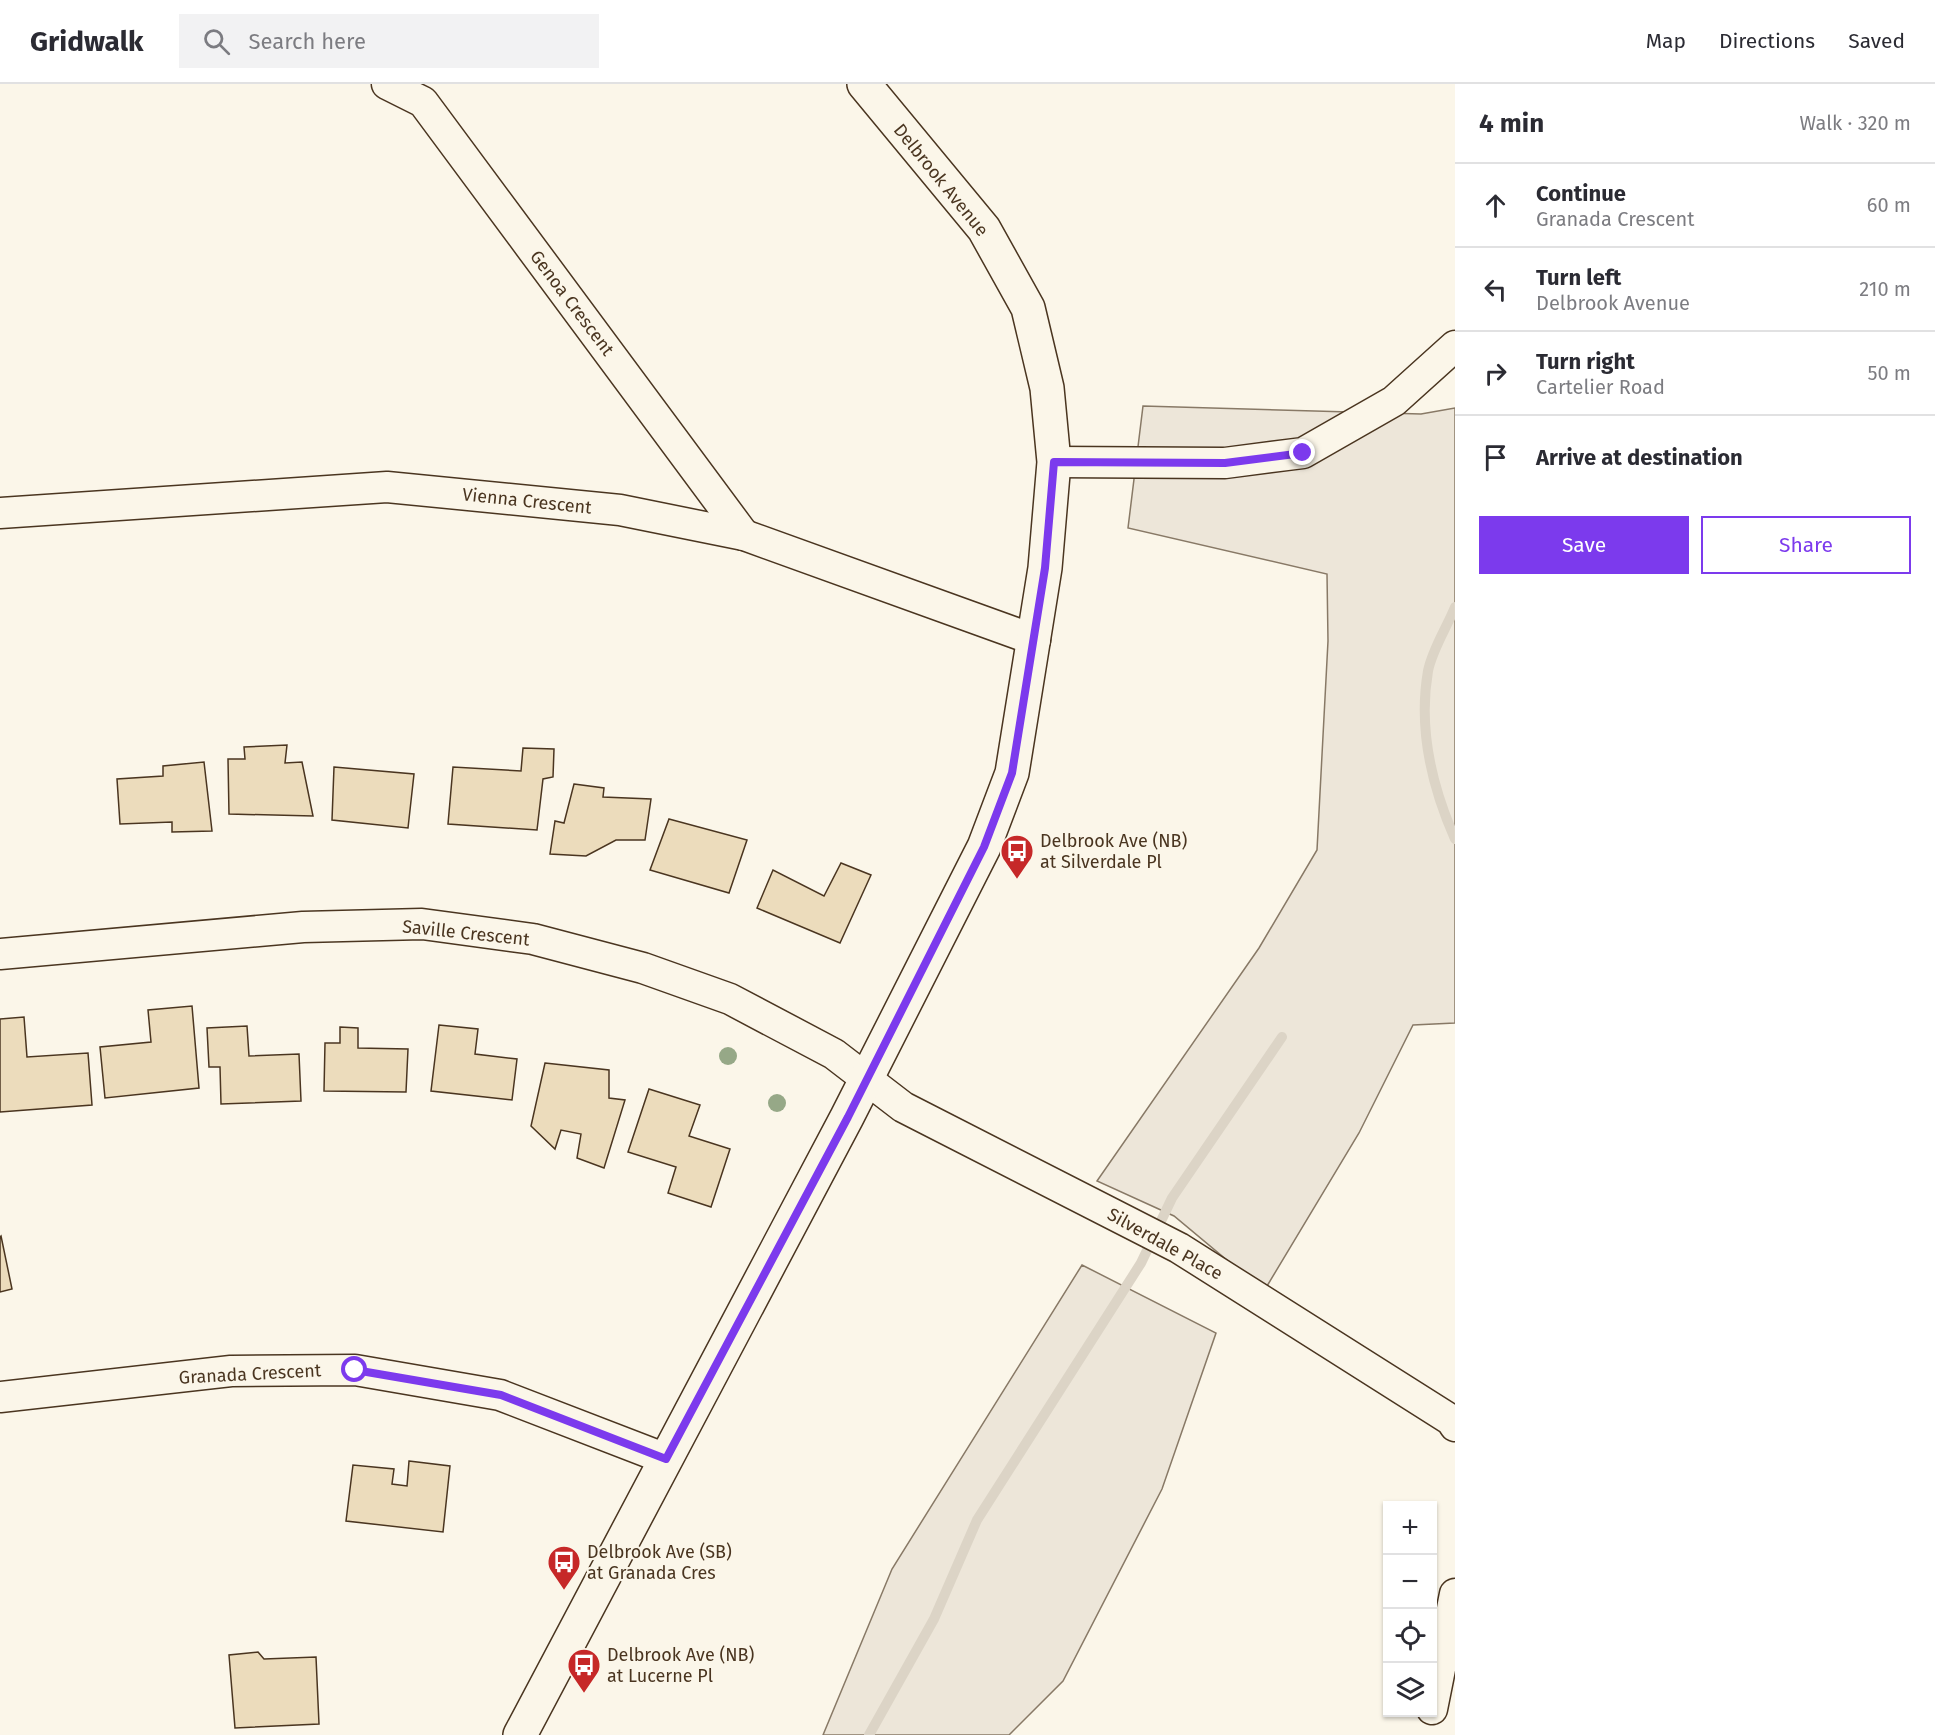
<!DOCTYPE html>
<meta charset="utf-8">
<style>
:root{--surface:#fff;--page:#f2f2f3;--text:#2b2b33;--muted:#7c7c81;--line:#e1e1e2;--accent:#7c3aed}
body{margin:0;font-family:"Fira Sans",sans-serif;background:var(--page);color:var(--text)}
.controls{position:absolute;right:18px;bottom:18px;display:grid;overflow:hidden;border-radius:0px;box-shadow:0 2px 4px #0004}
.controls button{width:54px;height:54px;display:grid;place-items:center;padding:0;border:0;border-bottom:2px solid var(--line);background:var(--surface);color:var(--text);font:30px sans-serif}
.stop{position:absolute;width:18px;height:18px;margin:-14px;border:4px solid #7c3aed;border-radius:50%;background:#fff}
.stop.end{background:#7c3aed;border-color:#fff;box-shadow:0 2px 6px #0008}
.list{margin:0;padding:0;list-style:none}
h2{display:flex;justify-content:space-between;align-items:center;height:78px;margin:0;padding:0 24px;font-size:26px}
h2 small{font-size:20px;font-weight:400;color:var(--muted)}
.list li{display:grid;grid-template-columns:39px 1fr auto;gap:18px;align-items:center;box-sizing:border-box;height:84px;padding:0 24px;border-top:2px solid var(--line)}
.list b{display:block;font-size:22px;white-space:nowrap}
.list p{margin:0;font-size:20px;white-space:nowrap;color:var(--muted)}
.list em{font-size:20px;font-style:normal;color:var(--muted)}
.actions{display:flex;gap:12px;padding:18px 24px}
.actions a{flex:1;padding:14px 0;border:2px solid var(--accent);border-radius:0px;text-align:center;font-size:21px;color:var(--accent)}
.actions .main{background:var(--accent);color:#fff}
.icon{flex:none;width:33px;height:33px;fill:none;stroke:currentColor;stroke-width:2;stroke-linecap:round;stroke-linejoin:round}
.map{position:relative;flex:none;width:1455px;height:1651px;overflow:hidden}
header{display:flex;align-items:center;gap:36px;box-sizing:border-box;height:84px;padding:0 30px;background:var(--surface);border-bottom:2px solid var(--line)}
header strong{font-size:28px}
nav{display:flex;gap:33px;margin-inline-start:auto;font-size:21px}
.search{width:420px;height:54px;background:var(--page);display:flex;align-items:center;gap:15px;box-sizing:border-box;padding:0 21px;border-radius:0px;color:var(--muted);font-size:22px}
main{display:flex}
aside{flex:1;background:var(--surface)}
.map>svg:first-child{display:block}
.green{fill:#ede6d9;stroke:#887966;stroke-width:1.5}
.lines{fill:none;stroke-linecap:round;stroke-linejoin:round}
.stream{stroke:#dcd4c6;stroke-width:10}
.building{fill:#ecdcbc;stroke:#4a3520;stroke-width:1.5}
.street-casing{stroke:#4a3520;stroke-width:33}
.secondary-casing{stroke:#4a3520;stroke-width:36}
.street{stroke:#fbf6e9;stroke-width:30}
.secondary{stroke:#fbf6e9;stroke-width:33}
.tree{fill:#96a887}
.route{stroke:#7c3aed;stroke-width:8}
.labels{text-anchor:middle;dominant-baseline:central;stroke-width:4.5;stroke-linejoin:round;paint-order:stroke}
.street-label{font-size:18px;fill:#4a3520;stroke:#fbf6e9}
.poi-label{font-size:18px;fill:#4a3520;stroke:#fbf6e9;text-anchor:start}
</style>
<header>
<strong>Gridwalk</strong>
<div class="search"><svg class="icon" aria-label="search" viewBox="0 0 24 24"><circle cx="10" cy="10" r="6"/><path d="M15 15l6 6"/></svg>Search here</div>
<nav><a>Map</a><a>Directions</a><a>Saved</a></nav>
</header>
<main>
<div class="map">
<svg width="1455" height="1651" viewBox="0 0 1455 1651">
<rect width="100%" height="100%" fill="#fbf6e9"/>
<g class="green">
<path d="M1143,322L1421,330L1455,324V939L1413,941L1359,1049L1264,1207L1174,1132L1097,1097L1259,864L1317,766L1328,557L1327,490L1128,444Z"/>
<path d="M1082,1181L1216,1249L1162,1405L1063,1597L1009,1651H823L892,1485Z"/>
</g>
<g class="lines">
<g class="stream">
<path d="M1455,523C1447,543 1432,566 1428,587C1418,645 1432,703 1455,755"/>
<path d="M869,1651L934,1535L977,1436L1141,1179L1172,1114L1282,953"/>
</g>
</g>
<g class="building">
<path d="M287,661L285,679L302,678L313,732L229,730L228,675H245L244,663Z"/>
<path d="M523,664L554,665L553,693L543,695L537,746L448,740L453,683L521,687Z"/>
<path d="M204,678L212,747L172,748V738L120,740L117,695L163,692V682Z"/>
<path d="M334,683L414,690L408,744L332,736Z"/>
<path d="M574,700L604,704L603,713L651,715L645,756H616L586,772L550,770L555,737L564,739Z"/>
<path d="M669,735L747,756L729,809L650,786Z"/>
<path d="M841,779L871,791L840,859L757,824L773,786L824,812Z"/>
<path d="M192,922L199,1004L105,1014L100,963L151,958L148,926Z"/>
<path d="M24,933L27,973L88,969L92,1021L0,1028V935Z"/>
<path d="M439,941L478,945L475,970L517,975L512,1016L431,1007Z"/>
<path d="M247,942L249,972L299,970L301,1017L221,1020L220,983H209L207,944Z"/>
<path d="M340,943L358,944V964L408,965L406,1008L324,1007L325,959H340Z"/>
<path d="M545,979L609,986V1014L625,1016L604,1084L577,1074L581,1050L561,1046L555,1065L531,1042Z"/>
<path d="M649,1005L700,1021L689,1052L730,1065L711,1123L668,1109L676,1083L628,1068Z"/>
<path d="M1,1152L12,1205L0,1208V1153Z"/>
<path d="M409,1377L450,1382L443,1448L346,1437L353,1381L394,1385L392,1400L407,1402Z"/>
<path d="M258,1568L264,1575L316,1573L319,1640L235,1644L229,1571Z"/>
</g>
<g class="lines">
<g class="street-casing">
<g id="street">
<path d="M387,0L423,18L744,451"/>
<path d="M1054,378L1225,379L1303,369L1394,317L1455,262"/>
<path d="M0,429L387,403L620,426L744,451L1035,556"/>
<path d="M0,870L303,843L422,840L533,855L643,884L730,915L834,970L903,1023L1179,1164L1451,1336L1455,1342"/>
<path d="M0,1313L231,1287L355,1286L500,1311L666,1375"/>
<path d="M1432,1625L1455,1510"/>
</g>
</g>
<g class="secondary-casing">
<path id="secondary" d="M520,1651L847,1033L984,763L1012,689L1045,484L1054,378L1047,304L1028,224L984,145L864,0"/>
</g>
<use href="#street" class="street"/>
<use href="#secondary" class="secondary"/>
</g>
<g class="tree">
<circle cx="728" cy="972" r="9"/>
<circle cx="777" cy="1019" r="9"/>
</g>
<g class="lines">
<path class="route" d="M355,1286L501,1311L666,1375L848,1033L984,763L1012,689L1045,484L1054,378L1225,379L1303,369"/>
</g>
<defs>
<g id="bus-pin" transform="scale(1.725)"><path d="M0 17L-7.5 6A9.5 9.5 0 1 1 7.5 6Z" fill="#c62828" stroke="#fbf6e9"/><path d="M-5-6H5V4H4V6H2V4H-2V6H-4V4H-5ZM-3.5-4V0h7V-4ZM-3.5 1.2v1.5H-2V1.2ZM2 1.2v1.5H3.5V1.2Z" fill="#fff"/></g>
</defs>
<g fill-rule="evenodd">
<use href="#bus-pin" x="1017" y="767"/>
<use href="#bus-pin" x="564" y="1478"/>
<use href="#bus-pin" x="584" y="1581"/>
</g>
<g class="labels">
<g class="street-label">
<text transform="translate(941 96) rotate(51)">Delbrook Avenue</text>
<text transform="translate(572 219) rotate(53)">Genoa Crescent</text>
<text transform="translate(527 417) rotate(6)">Vienna Crescent</text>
<text transform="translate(466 849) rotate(6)">Saville Crescent</text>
<text transform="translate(1165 1160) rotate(29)">Silverdale Place</text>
<text transform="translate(250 1290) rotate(-3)">Granada Crescent</text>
</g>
<g class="poi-label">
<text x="1040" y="757">Delbrook Ave (NB)<tspan x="1040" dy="21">at Silverdale Pl</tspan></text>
<text x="587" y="1468">Delbrook Ave (SB)<tspan x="587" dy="21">at Granada Cres</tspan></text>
<text x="607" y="1571">Delbrook Ave (NB)<tspan x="607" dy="21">at Lucerne Pl</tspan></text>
</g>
</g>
</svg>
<div class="controls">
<button>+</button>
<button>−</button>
<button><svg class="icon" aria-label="locate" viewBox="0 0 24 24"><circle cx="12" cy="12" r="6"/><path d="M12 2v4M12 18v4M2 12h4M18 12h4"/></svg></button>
<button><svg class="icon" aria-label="layers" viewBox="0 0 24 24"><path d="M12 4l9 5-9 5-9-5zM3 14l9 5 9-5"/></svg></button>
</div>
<div class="stop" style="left:355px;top:1286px"></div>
<div class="stop end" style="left:1303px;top:369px"></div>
</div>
<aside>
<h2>4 min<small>Walk · 320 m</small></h2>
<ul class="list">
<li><svg class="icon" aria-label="ahead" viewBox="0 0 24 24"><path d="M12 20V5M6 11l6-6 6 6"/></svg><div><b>Continue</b><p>Granada Crescent</p></div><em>60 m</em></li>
<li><svg class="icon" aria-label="left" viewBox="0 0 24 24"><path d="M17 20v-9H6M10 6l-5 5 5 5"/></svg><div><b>Turn left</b><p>Delbrook Avenue</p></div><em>210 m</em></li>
<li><svg class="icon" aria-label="right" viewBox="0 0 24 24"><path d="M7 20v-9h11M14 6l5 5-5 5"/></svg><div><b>Turn right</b><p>Cartelier Road</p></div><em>50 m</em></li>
<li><svg class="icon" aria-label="arrive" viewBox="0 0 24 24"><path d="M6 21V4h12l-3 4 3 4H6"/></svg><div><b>Arrive at destination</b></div></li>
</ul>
<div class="actions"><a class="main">Save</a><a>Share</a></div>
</aside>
</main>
